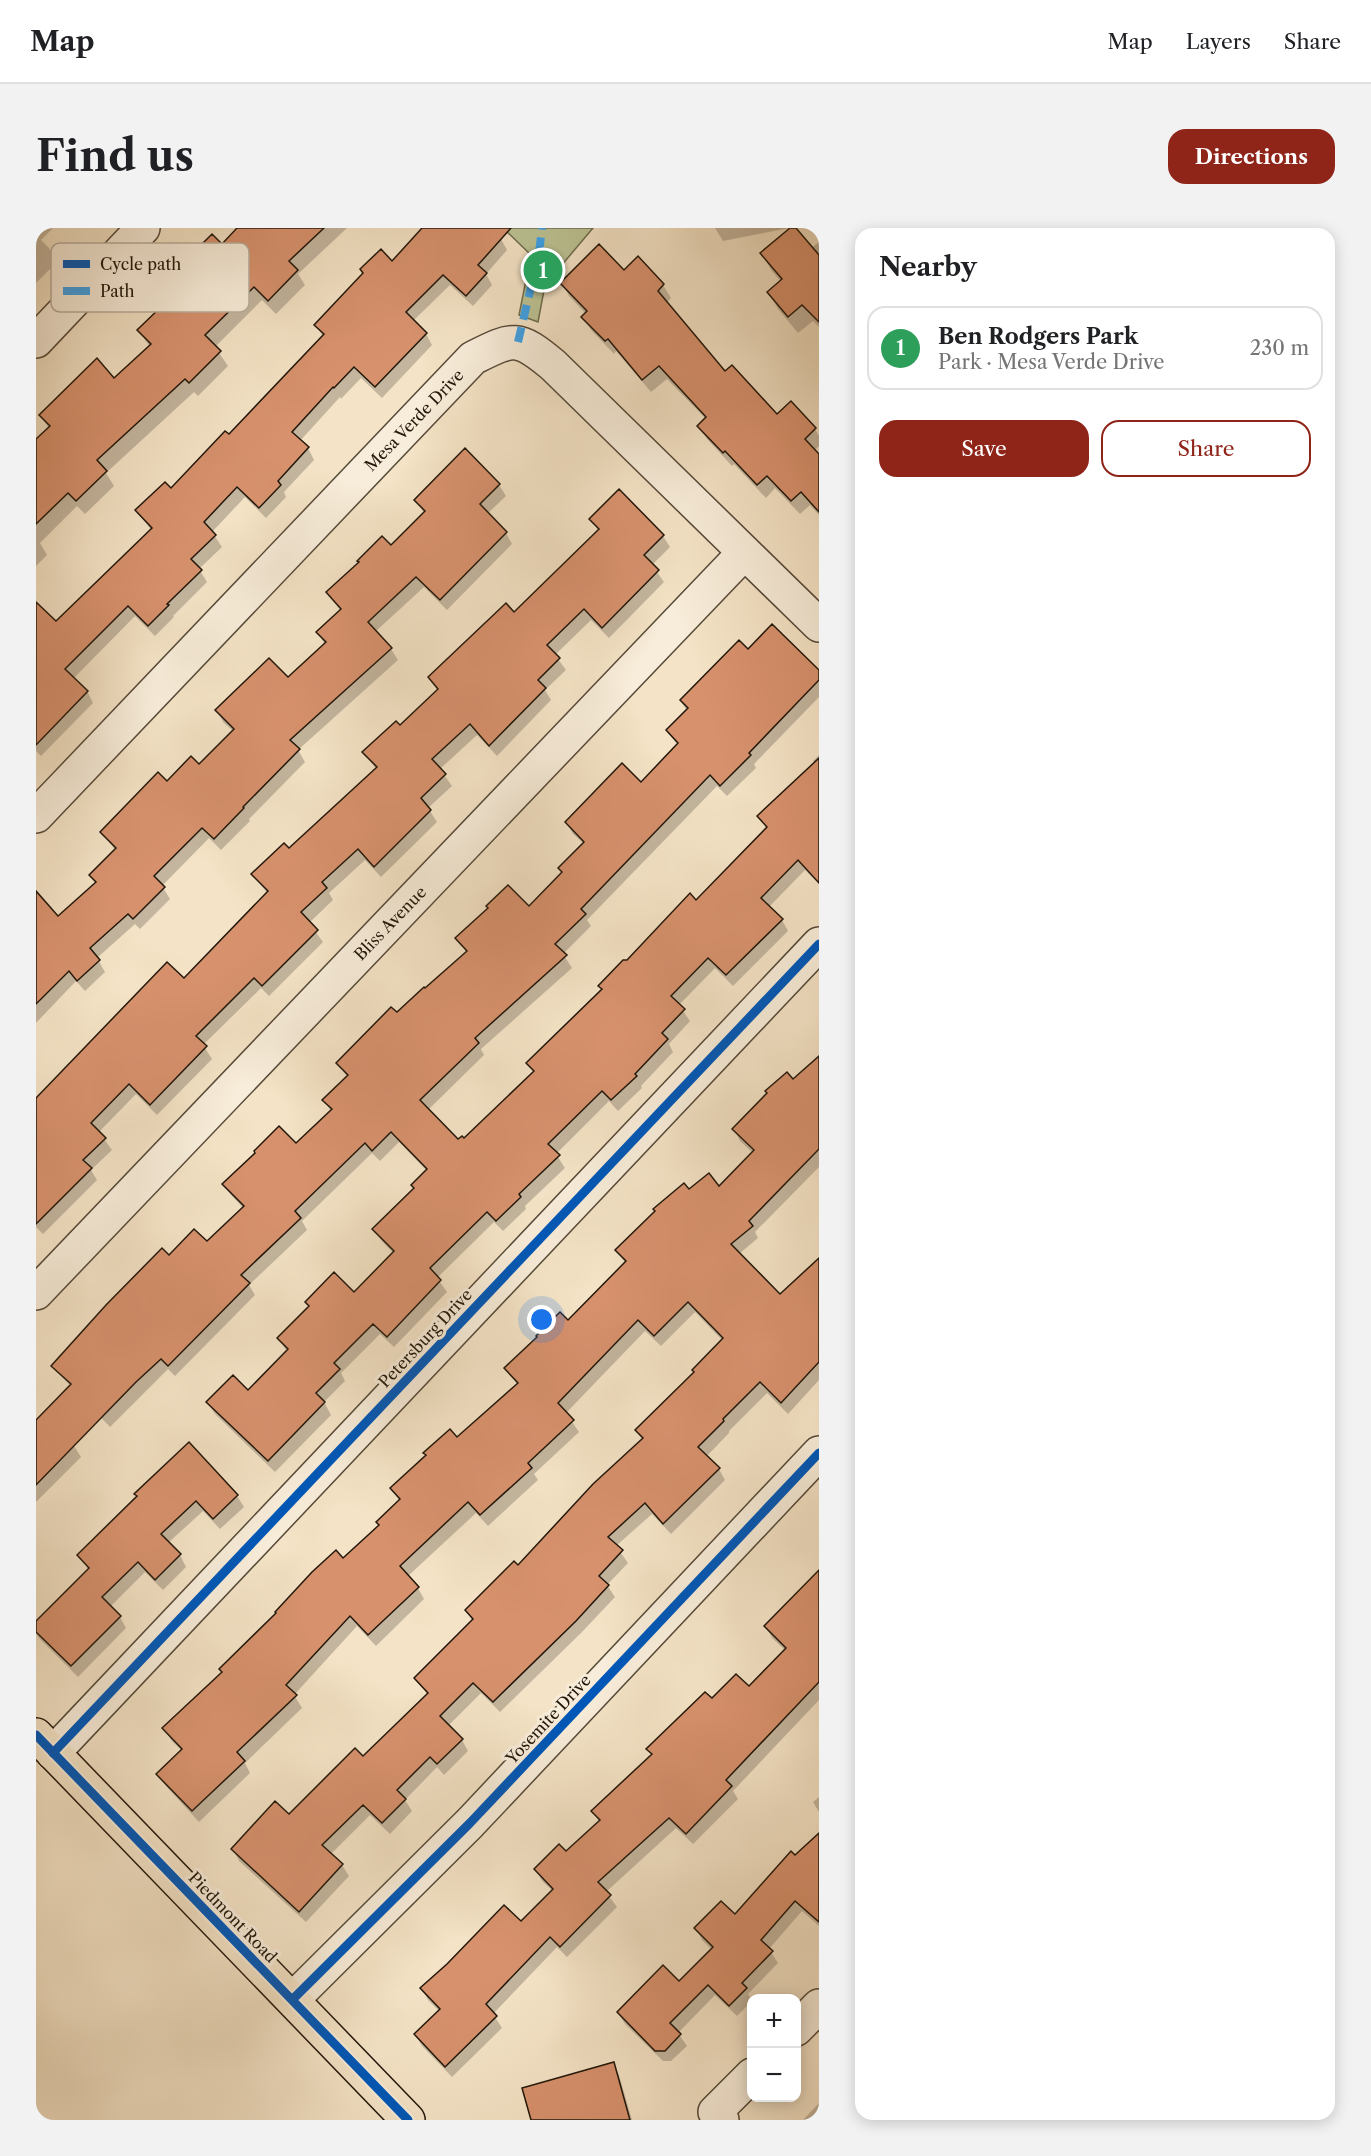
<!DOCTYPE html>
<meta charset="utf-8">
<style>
:root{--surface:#fff;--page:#f2f2f2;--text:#202124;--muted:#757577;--line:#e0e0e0;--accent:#8f2418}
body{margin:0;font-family:"Libre Caslon Text",serif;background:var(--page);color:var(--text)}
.controls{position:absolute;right:18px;bottom:18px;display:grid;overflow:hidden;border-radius:12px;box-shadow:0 3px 15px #0003}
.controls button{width:54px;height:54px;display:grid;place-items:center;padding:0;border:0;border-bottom:2px solid var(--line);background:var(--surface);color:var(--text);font:30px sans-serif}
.you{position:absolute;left:506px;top:1092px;width:21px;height:21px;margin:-15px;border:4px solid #fff;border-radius:50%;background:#1a73e8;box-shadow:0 0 0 9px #1a73e833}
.badge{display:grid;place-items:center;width:39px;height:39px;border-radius:50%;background:var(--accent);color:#fff;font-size:20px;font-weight:700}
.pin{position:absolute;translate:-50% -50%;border:3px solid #fff;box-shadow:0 2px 6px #0006}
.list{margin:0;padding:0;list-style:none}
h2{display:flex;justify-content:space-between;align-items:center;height:78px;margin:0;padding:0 24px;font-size:26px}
h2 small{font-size:20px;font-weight:400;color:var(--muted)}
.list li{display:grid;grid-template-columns:39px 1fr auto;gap:18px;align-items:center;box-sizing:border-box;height:84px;margin:0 12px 12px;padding:0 12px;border:2px solid var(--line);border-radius:18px}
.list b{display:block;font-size:22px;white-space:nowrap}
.list p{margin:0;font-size:20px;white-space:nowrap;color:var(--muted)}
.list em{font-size:20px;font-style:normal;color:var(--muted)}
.actions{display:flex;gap:12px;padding:18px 24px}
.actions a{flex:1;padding:14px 0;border:2px solid var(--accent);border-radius:18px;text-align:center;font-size:21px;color:var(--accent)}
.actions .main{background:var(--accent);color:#fff}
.map{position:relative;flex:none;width:783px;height:1892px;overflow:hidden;border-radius:18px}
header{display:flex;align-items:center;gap:36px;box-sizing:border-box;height:84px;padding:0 30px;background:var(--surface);border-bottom:2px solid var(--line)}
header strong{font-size:28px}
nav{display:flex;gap:33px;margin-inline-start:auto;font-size:21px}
.intro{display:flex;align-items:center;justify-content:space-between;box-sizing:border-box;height:144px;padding:0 36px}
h1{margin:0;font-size:42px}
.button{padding:15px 27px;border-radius:18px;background:var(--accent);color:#fff;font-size:21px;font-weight:700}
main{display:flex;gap:36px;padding:0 36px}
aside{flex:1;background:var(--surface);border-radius:18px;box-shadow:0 3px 15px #0003}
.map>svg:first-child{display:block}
.green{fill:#bcc394;stroke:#6e6d4f;stroke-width:1.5}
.shadow{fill:#0003}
.building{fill:#d7916d;stroke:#21170a;stroke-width:1.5}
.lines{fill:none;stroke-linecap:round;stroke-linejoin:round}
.minor-casing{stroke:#564a39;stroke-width:36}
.major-casing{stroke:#21170a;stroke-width:36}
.minor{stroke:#f8edda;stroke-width:33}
.major{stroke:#f4e3c6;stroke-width:33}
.quiet{stroke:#3ea2e9;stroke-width:8;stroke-dasharray:15 8;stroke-linecap:butt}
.cycleway-casing{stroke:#f8edda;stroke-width:13}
.cycleway{stroke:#0057b8;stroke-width:9}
.labels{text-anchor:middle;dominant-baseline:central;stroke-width:6;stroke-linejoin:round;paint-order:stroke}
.street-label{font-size:16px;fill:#21170a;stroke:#f8edda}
.key{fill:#f8edda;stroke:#b8ad9c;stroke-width:1.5}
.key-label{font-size:16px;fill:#21170a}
</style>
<header>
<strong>Map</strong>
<nav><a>Map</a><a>Layers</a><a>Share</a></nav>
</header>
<div class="intro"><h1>Find us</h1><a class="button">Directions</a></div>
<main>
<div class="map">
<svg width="783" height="1892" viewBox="0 0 783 1892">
<rect width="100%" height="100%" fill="#f4e3c6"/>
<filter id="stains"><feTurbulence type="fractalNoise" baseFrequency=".00333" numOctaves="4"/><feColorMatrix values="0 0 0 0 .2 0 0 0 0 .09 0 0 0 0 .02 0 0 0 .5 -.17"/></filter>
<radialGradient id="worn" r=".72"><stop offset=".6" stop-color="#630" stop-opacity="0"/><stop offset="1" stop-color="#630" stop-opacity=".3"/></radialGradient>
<path class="green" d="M467,0H557L509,57L502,94L483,87L495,27Z"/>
<g class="shadow">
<path d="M0,0H17L5,12L13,20L21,34L0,55Z"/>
<path d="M203,0H311L262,46L269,57L240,86L226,72L179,119L192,138L162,168L158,164L70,245L78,258L49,286L41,278L4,315L11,327L0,338V213L13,201L5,187L78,152L114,119L103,103L126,80L118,66L186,18Z"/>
<path d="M388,0H452L465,11L471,22L450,46L456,57L437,78L414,57L377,93L390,106L396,117L346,170L325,150L305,171L304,169L264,213L272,220L278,232L248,264L250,269L230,290L209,269L176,304L186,319L163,341L171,354L137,388L138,389L119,408L99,388L37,451L51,463L57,475L5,528L0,523V392L20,395L115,302L101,283L135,262L193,209L287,109L280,97L356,35Z"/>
<path d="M679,0H753L687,13Z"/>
<path d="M756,0L775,20L783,14V99L777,93L762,105L742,81L733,65L745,54L735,42L726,26Z"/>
<path d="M602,31L627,57L635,70L630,75L689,146L741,188L779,201L783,208V218L778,223L783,228V287L774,277L764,286L739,260L730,270L698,236L696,238L671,211L663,198L670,191L631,151L615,164L580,123L578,126L555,102L547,89L550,86L533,68L526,55L588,44Z"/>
<path d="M429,222L463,257L470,268L451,286L470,305L476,316L411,382L388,359L339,404L355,421L362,432L262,522L269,534L213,591L214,593L185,622L173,610L126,658L134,671L104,701L99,696L61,730L69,744L49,763L40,753L0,795V675L22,690L60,656L54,647L79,622L66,604L131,555L163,538L198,504L187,494L181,482L252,451L289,417L282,404L305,383L292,365L355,319L388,285L380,272Z"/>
<path d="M583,264L627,308L634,319L616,337L628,354L573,410L555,392L519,427L530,442L509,462L515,472L461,528L441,507L404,541L416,558L392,580L401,594L345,649L329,632L293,665L297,672L273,695L287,714L233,768L225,760L167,817L176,831L121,887L100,866L63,904L76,922L55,942L61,952L7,1006L0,999V872L148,752L232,666L217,647L253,622L340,541L328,524L364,499L402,463L394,450L478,386L562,302L555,291Z"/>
<path d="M712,423L783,444V469L718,536L720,540L691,568L681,558L551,692L555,698L527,726L536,740L445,821L448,827L392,882L422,913L428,912L498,845L492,835L567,762L564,758L660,674L731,601L723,588L779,536L777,533L783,527V656L769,642L733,679L746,692L752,703L697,758L679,740L643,777L654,793L633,816L637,824L605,858L606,860L582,883L573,873L520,926L529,940L489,978L490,981L467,1003L458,994L401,1050L411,1064L358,1119L344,1106L305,1145L309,1153L288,1174L295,1187L239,1244L179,1186L172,1175L212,1164L251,1124L243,1110L318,1066L357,1025L345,1012L338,1001L379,961L391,943L363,914L344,933L336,925L266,993L271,1002L213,1057L219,1067L139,1148L132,1141L74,1199L25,1148L18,1137L133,1029L171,1015L208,981L195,967L188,956L260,917L295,884L288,872L311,849L302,835L431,725L421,710L493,680L527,645L548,616L537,606L530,594L605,556L642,518L631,502L651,483L645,473Z"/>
<path d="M783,830V939L719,1004L722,1010L703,1026L744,1069L783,1032V1152L752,1186L731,1165L693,1203V1205L670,1229L683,1241L689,1252L635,1306L616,1286L580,1318L592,1335L571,1357L579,1369L546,1404L464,1484L445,1465L412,1498L426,1512L432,1523L408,1547L401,1539L369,1572L376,1583L354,1606L334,1587L295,1626L306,1637L313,1648L270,1694L203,1633L197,1621L253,1588L327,1530L392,1467L380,1451L437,1394L431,1383L482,1339L607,1213L601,1203L659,1144L687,1113L659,1084L625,1118L609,1103L530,1185L543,1204L498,1246L502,1252L452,1298L440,1285L371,1349L382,1360L388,1371L340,1418L321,1398L258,1467L266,1480L209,1535L214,1545L163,1594L129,1557L122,1546L146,1523L135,1512L128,1500L344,1298L364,1274L356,1261L421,1211L482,1158L470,1140L532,1094L590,1036L581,1023L653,964L683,960L717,925L704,913L698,901Z"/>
<path d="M7,1188L38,1218L45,1229L0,1274V1192L1,1193Z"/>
<path d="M153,1217L201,1268L208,1279L184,1301L167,1283L132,1315L144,1327L150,1339L127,1362L109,1344L74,1379L84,1389L90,1400L42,1449L3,1410L0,1405V1395L53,1342L43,1327Z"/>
<path d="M779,1345L783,1349V1472L697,1563L702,1571L657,1616L640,1600L570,1664L581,1679L531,1729L521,1719L457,1786L466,1800L416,1849L386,1818L379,1806L403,1783L392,1772L386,1761L485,1695L517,1663L506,1653L500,1641L530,1625L563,1594L557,1583L616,1528L612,1522L676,1472L713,1460L750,1423L736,1410L730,1398Z"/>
<path d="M783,1569V1584L777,1574Z"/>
<path d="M783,1607V1698L766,1683L733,1721L742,1735L712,1766L716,1773L701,1788L679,1767L642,1805L651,1818L635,1833H627L589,1796L582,1785L643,1755L676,1722L666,1712L660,1700L699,1688Z"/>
<path d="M577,1836L583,1847L596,1892H497Z"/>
<path d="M783,1875V1892H767Z"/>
</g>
<g class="building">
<path d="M201,0H288L253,33L262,42L232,73L218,59L169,107L185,123L153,155L149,151L61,232L71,243L40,273L32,265L0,296V211L14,198L3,187L61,130L78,150L115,116L101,102L127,77L116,66L176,6L186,16Z"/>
<path d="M386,0H475L442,37L451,45L430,68L407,47L370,84L391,105L339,159L318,139L298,160L297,159L256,204L273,219L242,253L245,257L223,280L201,259L168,294L180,307L155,331L166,342L131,376L133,377L112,398L92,378L29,441L52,463L0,517V374L20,393L116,300L99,282L129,254L135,260L189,203L193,206L288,106L278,97L327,45L324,41L345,21L356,33Z"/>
<path d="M754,0H760L783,27V94L766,77L752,89L731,64L746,51L724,25Z"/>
<path d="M563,16L588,42L602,28L628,56L622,63L689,143L696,137L741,186L755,173L780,200L769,211L783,226V284L765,264L755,273L731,248L721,257L689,223L687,225L661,198L670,189L623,138L606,152L572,111L569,113L545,89L551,83L524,55Z"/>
<path d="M429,220L464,256L444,276L471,304L404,372L380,349L332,394L356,420L254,512L264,521L207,579L208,580L178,611L166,600L118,648L129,659L97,691L92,686L54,720L64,732L41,753L33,743L0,776V663L22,688L60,654L53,647L80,620L64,604L122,544L131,553L155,528L163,536L198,501L179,482L233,430L252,449L290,414L280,404L305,381L290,364L323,334L321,333L346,308L355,317L389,283L378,272Z"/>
<path d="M583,261L628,307L608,327L623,342L566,400L548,381L511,417L524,430L502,452L510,460L453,518L434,496L396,531L410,546L385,570L395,582L338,639L322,621L286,654L291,660L265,684L282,702L226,758L218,750L160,808L171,818L114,877L93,856L55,895L70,910L47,932L56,940L0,996V870L131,734L148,750L232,663L215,646L248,615L253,620L341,539L326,524L360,493L364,497L402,461L392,449L470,375L478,384L563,301L553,291Z"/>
<path d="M736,396L783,442V452L713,525L715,527L684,558L674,547L545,681L550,686L519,716L531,727L439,810L443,815L384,872L422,911L426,908L428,910L498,843L490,835L566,761L562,758L587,732H591L654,665L660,672L731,599L721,588L783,530V655L762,632L725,670L747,691L690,747L672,730L635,768L649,781L626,805L632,811L599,846L601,848L575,872L566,863L512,916L524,927L483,966L485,969L460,993L451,984L394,1040L405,1052L351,1109L337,1096L298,1135L304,1141L280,1165L289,1174L232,1233L170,1174L197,1147L212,1162L252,1121L241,1110L273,1078L269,1074L298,1044L318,1064L358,1023L336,1001L378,960L375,957L391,941L355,904L336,923L329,915L259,983L265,990L205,1047L214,1055L132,1138L125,1131L100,1154L0,1257V1192L35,1156L15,1138L70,1077L126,1020L133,1027L158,1001L171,1013L208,978L186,956L219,925L218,923L243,898L260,915L296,881L286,872L312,847L300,835L355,779L361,784L388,759L389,760L431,723L419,710L452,680L450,678L472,657L493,678L526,644L522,640L548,614L529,594L586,535L605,554L642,515L630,502L652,480L644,472L703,412L712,421Z"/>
<path d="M783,828V921L713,993L717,998L695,1016L744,1066L783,1030V1134L745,1175L724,1154L687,1191L688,1193L662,1219L684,1240L627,1296L609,1275L572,1309L587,1322L563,1348L573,1357L540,1393L457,1474L437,1455L404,1488L427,1511L401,1536L394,1529L361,1562L370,1571L346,1595L327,1577L286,1617L307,1636L263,1684L195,1621L239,1573L253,1586L319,1520L327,1528L392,1465L378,1450L437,1391L429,1382L478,1333L482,1337L557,1256L607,1210L599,1202L658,1144L656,1142L687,1110L652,1074L618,1108L602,1092L522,1175L538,1192L492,1235L496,1240L444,1287L432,1274L364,1338L383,1359L332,1407L314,1388L250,1457L261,1467L201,1524L209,1533L156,1583L120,1546L146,1521L126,1500L186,1444L183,1441L240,1385L239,1384L276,1344L300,1322L307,1330L343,1297L340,1294L364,1271L354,1260L390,1227L387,1225L414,1201L421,1209L482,1155L468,1140L501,1109L500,1108L524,1084L532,1092L590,1033L579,1022L619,983L617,981L648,955L653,961L673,945L683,958L718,922L696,901L731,865L729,863L751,844L757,851Z"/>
<path d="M153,1214L202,1267L177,1291L160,1273L125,1306L145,1326L119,1352L102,1334L66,1369L85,1388L35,1438L0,1404V1393L53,1340L41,1327L101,1268L98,1266Z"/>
<path d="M783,1342V1454L690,1552L696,1558L650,1606L633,1590L562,1654L575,1667L524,1719L514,1709L450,1776L461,1788L409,1839L378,1806L404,1781L384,1760L411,1736L468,1677L485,1693L517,1661L498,1641L523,1616L530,1623L564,1592L555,1583L616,1526L610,1521L669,1464L676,1470L700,1446L713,1458L750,1420L728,1398Z"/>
<path d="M783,1605V1694L759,1673L725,1712L737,1723L706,1755L711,1760L693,1778L672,1757L634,1795L645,1806L629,1823H619L581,1784L627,1737L643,1753L677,1719L658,1700L685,1673L699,1686L755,1623L759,1627Z"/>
<path d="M578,1834L594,1892H495L486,1860Z"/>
</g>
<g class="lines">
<g class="minor-casing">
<g id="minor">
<path d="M0,113L107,0"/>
<path d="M0,588L437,130C477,110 481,107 517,137L783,397"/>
<path d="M0,1065L708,325"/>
<path d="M17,1525L783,716"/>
<path d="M257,1771L434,1595L783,1225"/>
<path d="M760,1801L783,1778"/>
<path d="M686,1892L679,1884L716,1847"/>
</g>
</g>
<g class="major-casing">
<path id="major" d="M0,1507L372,1892"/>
</g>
<use href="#minor" class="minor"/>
<use href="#major" class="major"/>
<path class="quiet" d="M482,114L503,25L506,0"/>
<g class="cycleway-casing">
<g id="cycleway">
<path d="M0,1507L372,1892"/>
<path d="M17,1525L783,716"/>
<path d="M257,1771L434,1595L783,1225"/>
</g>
</g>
<use href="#cycleway" class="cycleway"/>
</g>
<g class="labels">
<g class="street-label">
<text transform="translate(378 192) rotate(-46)">Mesa Verde Drive</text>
<text transform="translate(354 695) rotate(-46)">Bliss Avenue</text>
<text transform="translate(389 1110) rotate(-47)">Petersburg Drive</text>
<text transform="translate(512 1491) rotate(-47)">Yosemite Drive</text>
<text transform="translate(197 1689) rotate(46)">Piedmont Road</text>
</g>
</g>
<rect x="15" y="15" width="198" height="69" rx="9" class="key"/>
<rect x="27" y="32" width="27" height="8" fill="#0057b8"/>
<rect x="27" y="59" width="27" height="8" fill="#3ea2e9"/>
<g class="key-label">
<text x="64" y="42">Cycle path</text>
<text x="64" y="69">Path</text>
</g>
<rect width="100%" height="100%" filter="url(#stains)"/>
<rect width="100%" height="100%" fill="url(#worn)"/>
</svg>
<div class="controls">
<button>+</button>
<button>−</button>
</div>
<div class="you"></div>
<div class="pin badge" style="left:507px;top:42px;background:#2e9e5b">1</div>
</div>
<aside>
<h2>Nearby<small></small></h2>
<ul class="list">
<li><span class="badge" style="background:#2e9e5b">1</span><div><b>Ben Rodgers Park</b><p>Park · Mesa Verde Drive</p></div><em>230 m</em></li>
</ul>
<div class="actions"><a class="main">Save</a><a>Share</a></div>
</aside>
</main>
